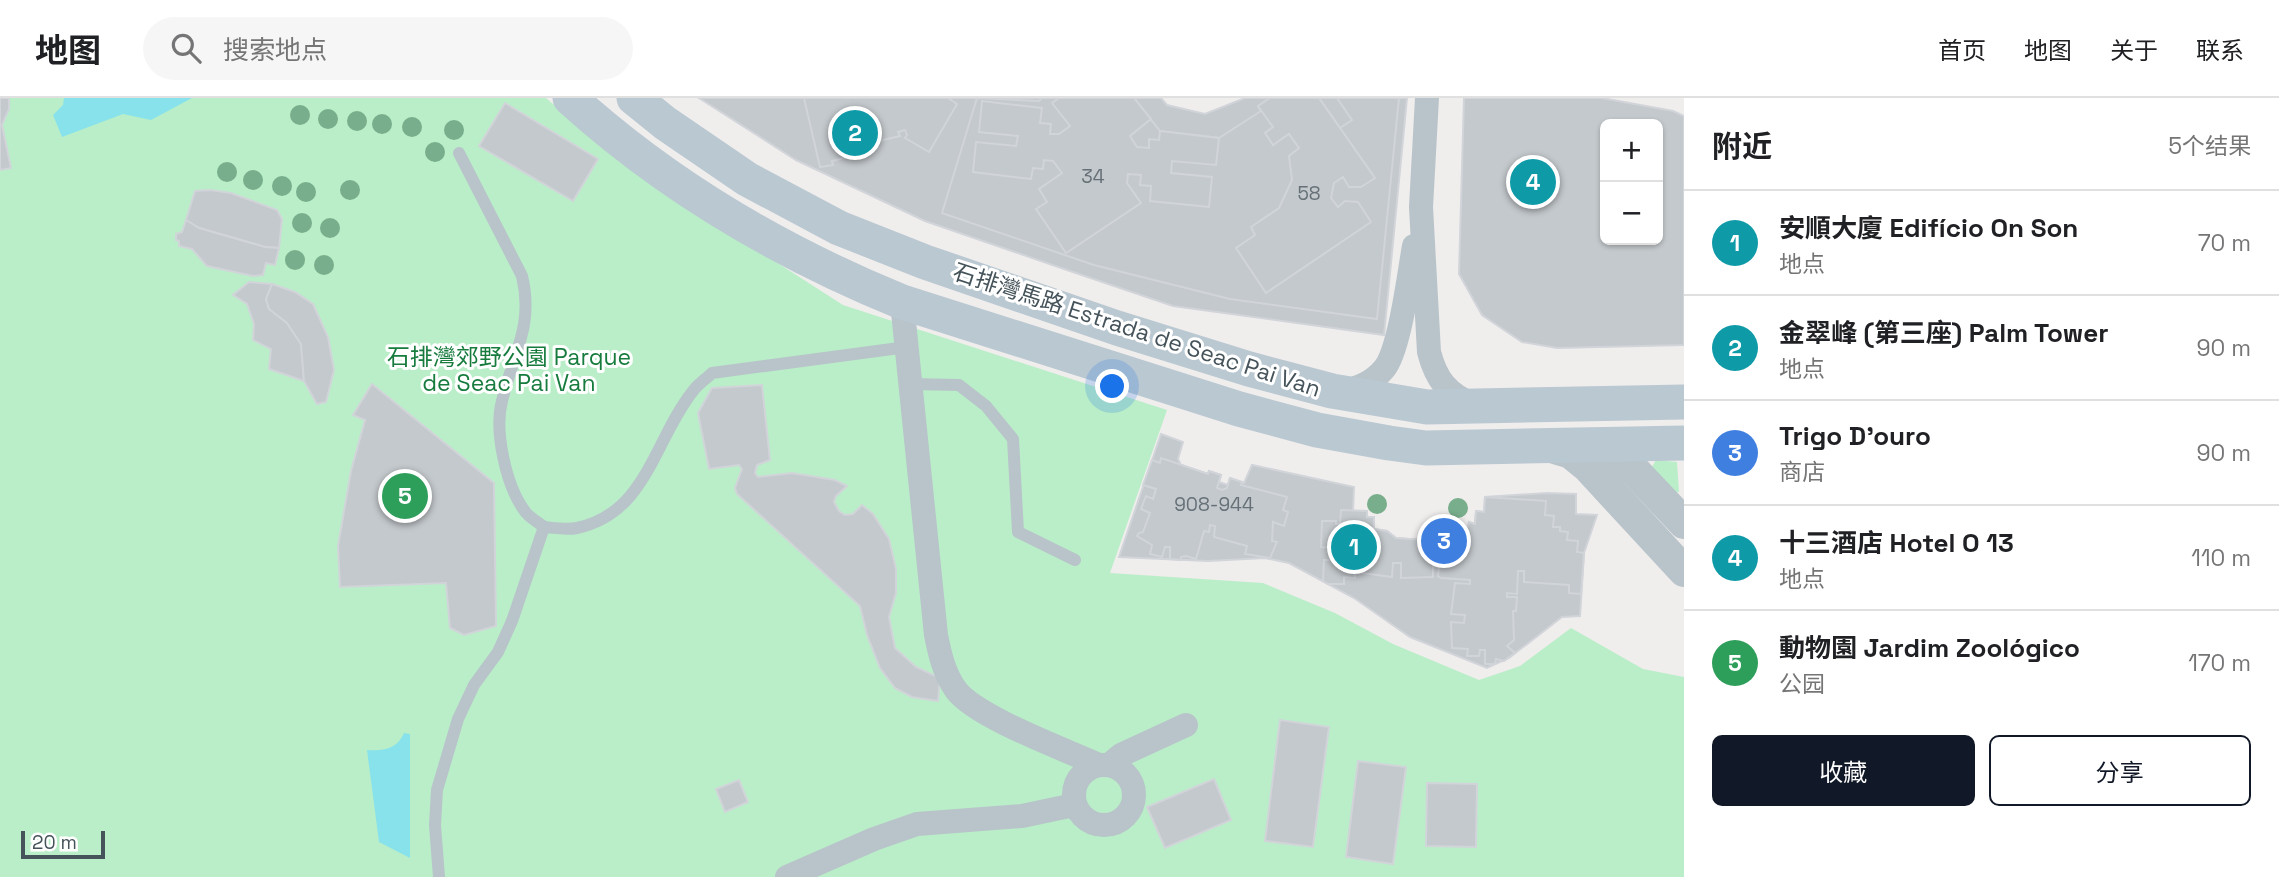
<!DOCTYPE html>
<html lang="zh">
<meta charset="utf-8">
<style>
:root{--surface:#fff;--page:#f6f6f6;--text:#202124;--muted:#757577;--line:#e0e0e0;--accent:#111827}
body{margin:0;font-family:"Space Grotesk","Noto Sans SC",sans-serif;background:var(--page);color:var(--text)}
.controls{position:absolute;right:21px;top:21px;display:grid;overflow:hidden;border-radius:10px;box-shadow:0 2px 5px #0004}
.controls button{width:63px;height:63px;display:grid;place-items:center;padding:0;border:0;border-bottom:2px solid var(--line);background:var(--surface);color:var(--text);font:35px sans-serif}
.scale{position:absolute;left:21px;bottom:18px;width:84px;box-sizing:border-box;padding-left:7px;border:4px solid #45535a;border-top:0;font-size:19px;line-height:24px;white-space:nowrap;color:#45535a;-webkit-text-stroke:5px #fff;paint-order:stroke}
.you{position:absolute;left:1113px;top:289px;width:24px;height:24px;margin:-18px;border:5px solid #fff;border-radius:50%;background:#1a73e8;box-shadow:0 0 0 10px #1a73e833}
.badge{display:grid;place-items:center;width:46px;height:46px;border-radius:50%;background:var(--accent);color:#fff;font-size:23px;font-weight:700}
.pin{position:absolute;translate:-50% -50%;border:4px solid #fff;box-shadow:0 2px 7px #0006}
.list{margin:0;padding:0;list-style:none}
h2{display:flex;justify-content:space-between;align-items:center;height:91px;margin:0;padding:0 28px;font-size:30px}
h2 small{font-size:23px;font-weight:400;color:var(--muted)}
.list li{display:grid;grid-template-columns:46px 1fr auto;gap:21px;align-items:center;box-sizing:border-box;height:105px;padding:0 28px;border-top:2px solid var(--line)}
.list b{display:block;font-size:26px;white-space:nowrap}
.list p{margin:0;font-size:23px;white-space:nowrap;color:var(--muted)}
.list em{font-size:23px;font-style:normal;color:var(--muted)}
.actions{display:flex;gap:14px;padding:21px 28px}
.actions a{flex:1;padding:16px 0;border:2px solid var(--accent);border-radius:10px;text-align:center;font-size:24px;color:var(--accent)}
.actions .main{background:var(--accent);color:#fff}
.icon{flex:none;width:38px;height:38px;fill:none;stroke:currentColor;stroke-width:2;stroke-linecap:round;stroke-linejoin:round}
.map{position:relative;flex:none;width:1684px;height:779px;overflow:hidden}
header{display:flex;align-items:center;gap:42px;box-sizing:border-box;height:98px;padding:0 35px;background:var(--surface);border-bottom:2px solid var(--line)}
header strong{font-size:33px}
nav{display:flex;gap:38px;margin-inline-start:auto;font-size:24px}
.search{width:490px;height:63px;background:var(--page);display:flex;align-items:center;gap:18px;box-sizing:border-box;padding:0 24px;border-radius:38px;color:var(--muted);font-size:26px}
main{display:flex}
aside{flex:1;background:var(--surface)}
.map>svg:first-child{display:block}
.green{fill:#baeec8}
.water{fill:#87e2ec}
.building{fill:#c4c9cd;stroke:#d1d4d9;stroke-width:2;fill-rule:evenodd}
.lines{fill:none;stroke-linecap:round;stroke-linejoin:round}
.service{stroke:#b8c4ca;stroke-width:12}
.minor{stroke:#b8c4ca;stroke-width:24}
.tertiary{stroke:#b8c4ca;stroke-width:32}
.secondary{stroke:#bac8d1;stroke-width:35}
.tree{fill:#78ae8c}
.labels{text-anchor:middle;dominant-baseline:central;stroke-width:6;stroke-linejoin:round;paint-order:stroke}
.number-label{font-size:19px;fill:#657077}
.street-label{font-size:23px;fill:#45535a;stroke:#fff}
.park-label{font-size:23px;fill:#167b3d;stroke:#fff}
</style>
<header>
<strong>地图</strong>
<div class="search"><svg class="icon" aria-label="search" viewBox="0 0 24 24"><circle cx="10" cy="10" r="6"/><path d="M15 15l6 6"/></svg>搜索地点</div>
<nav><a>首页</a><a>地图</a><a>关于</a><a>联系</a></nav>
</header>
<main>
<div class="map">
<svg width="1684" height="779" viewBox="0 0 1684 779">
<rect width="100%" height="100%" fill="#f0eded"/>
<g class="green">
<path d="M0,0H546L625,67L843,207L1167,312L1110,475L1263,485L1335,515L1393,546L1479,582L1520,568L1571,530L1643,571L1684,579V779H0Z"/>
<path d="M1656,362L1677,364L1679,394L1667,395L1650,372Z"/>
</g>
<g class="water">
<path d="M64,0H192L151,22L123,16L62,39L53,17L63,7Z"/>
<path d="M404,635L410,636V760L379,744L367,652C384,653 397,651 404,635Z"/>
</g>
<g class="building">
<path d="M0,0H9V11L2,27L11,70L0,72Z"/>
<path d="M699,0H1161L1167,7L1205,16L1245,0H1407L1384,237L1173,208L1067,172L925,123L796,62Z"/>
<path d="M804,0H948L957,6L929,54L905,40L907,37L905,32L898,34L900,38L858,48L856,40L848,42L852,58L832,63L833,67L820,69Z"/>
<path d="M977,0L1039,3L1042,0H1134L1160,33L1219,40L1261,13L1258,8L1270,0H1319L1340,30L1352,22L1337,0H1399L1377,221L1230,201L1094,167L942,115Z"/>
<path d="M1059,0H1134L1151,21L1130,38L1137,49L1149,50V41L1159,42L1160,33L1219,40L1216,67L1172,63L1171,75L1212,79L1209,109L1150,103L1151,88L1140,87L1141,77L1128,76L1127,85L1141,105L1066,155L1036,111L1047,104L1039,91L1062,75L1053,63L1044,62L1043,71L1033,70L1031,81L973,74L976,44L1016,48L1018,38L979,34L982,3L1042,10L1040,25L1051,26L1050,36H1059L1070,28L1052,5Z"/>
<path d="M1270,0H1319L1375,80L1361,89H1349L1343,79L1334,85L1331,100L1338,109L1345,103L1358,104L1371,124L1266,195L1236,150L1255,137L1251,129L1279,110L1292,82L1289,58L1299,50L1289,36L1273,47L1265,35L1273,29L1258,8Z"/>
<path d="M1464,0H1602L1673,13L1684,18V247L1557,250L1522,244L1482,217L1459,176ZM1605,26H1658V142H1605Z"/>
<path d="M505,5L598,61L573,103L479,48Z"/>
<path d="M210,92L231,95L277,112L282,121L279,150L265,149L199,130L186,122L195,93Z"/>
<path d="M186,122L199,130L265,149L279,150L275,167L266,165L263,177L253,178L207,168L192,151L179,148V143L176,142V136L182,134Z"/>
<path d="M249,184L272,186L266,201L269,211L287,225L301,246L304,283L269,271L271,251L253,242L254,226L247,206L233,197Z"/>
<path d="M272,186L295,194L313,206L328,239L334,272L326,304L317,306L304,283L301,246L287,225L269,211L266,201Z"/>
<path d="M372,286L494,385L496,528L464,537L450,530L446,485L340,489L338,448L351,373L365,322L353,317Z"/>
<path d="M762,287L770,362L757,367L755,375L758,379L792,375L835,382L847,388L836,398L834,404L839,413L845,417L853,416L862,407L873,416L889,441L896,471V495L889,519L895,550L916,569L940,580L938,603L912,599L895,590L880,570L867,537L860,508L737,396L735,390L742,371L739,367L709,371L698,315L712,290Z"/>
<path d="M1161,336L1183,344L1178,361L1181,367L1208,376L1209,373L1221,377L1219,384L1228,387L1230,380L1244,385L1252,367L1354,389L1353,413H1367V419H1374V431L1387,433L1396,440L1437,443L1439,438L1445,436L1459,437V428L1468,429L1469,424L1475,426L1476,413L1484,414L1485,399L1547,395L1576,396V416L1597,417L1584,455L1580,518L1562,519L1509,560L1487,570L1410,539L1354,500L1289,465L1265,460L1208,463L1119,459Z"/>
<path d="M1161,360L1208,376L1209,373L1221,377L1217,390L1222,392L1227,390L1230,380L1242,384L1241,387L1287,399L1283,412L1288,414L1284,428L1273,424L1272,443L1277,444L1270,460L1245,456L1247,448L1214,439L1215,428L1210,427L1209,434L1204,433L1196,461L1186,458L1181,459V462L1170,461V449H1165L1162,459L1150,456L1152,447L1137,438L1139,435L1143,434L1150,415L1141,411L1146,398L1153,401L1156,391L1143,387L1152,362L1160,365Z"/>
<path d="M1485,399L1546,403L1545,417L1554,418L1553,429H1560V433L1568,434L1567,442L1578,443L1577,454L1584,455L1581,496L1569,495V487L1524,484V473H1518L1517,496L1507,495V499H1517L1516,513H1513L1514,542L1507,548L1515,555L1504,563L1496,561L1495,566H1485V552H1480L1479,558H1467L1468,551L1452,550L1451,524L1464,525L1465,517L1451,516L1455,485L1470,486V482L1441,480L1438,478L1439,469L1433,468V479L1401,480V465H1393L1392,479L1355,474V480L1344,479V486H1328L1323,483L1324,462H1334L1335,450L1321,449L1322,423H1336V426H1340L1341,412L1367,413V419H1374V431L1387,433L1396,440L1437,443L1439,438L1445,436L1459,437V428L1468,429L1469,424L1475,426L1476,413L1484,414Z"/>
<path d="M1280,622L1329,629L1313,749L1265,743Z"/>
<path d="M1358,663L1406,669L1393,766L1346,759Z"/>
<path d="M1214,681L1231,722L1165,750L1147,709Z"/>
<path d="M739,682L748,704L725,714L716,691Z"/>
<path d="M1427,685L1477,686L1476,749L1426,748Z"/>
</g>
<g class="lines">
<g class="service">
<path d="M459,55L522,178C534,228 513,256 502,303C494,333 506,387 524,412C528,419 538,424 544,429"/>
<path d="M910,286L959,287L986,308L1013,341L1018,434L1075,462"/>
<path d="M439,779L435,727L437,692L458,621L474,587L498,554L512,523L544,429C555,430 567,432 577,430C647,415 654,342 693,293C698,286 706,281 712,275L907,249"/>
</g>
<g class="minor">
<path d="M1427,0L1421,109L1429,254C1436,281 1447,296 1474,307"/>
<path d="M902,204L936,537C940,557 944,575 956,592C976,619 1066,652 1099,667"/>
<path d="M1341,293C1358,291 1373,284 1384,271C1400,252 1409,175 1414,148"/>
<circle cx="1104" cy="697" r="30"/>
<path d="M1109,667L1121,657L1186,627"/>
<path d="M787,779L874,741L917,726L1022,718L1074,707"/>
</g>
<g class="tertiary">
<path d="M1611,348L1684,425"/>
<path d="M1551,349L1571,355L1587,368L1684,473"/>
</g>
<g class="secondary">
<path d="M570,0C666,87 782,155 902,204L1239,311L1317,332L1389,345L1426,350L1684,345"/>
<path d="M634,0L665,25L747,81L839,130L925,164L1117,230L1249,271L1332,293L1427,309L1684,304"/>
</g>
</g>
<g class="tree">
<circle cx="300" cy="17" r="10"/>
<circle cx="328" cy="21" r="10"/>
<circle cx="357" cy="23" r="10"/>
<circle cx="382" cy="26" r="10"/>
<circle cx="412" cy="29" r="10"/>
<circle cx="454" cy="32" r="10"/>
<circle cx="435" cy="54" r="10"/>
<circle cx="227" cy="74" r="10"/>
<circle cx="253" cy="82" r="10"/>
<circle cx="282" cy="88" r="10"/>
<circle cx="350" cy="92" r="10"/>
<circle cx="306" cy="94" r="10"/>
<circle cx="302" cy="125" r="10"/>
<circle cx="330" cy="130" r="10"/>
<circle cx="295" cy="162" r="10"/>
<circle cx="324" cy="167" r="10"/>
<circle cx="1377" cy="406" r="10"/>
<circle cx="1458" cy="410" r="10"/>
</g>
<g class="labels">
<g class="number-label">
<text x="1093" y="78">34</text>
<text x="1309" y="95">58</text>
<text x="1214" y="406">908-944</text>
</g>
<g class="street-label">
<text transform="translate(1137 232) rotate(18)">石排灣馬路 Estrada de Seac Pai Van</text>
</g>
<g class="park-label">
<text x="509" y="259">石排灣郊野公園 Parque<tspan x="509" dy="26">de Seac Pai Van</tspan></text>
</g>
</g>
</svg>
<div class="controls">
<button>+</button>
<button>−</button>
</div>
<div class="scale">20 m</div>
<div class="you"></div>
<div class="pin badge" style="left:1354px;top:449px;background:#0f9aa8">1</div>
<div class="pin badge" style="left:855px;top:35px;background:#0f9aa8">2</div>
<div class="pin badge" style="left:1444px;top:443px;background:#3f7fe0">3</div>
<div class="pin badge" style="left:1533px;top:84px;background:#0f9aa8">4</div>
<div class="pin badge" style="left:405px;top:398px;background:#2e9e5b">5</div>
</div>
<aside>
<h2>附近<small>5个结果</small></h2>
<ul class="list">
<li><span class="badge" style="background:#0f9aa8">1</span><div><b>安順大廈 Edifício On Son</b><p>地点</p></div><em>70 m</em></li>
<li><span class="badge" style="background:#0f9aa8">2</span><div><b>金翠峰 (第三座) Palm Tower</b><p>地点</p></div><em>90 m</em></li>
<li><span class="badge" style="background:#3f7fe0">3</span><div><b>Trigo D'ouro</b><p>商店</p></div><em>90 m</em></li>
<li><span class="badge" style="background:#0f9aa8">4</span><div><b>十三酒店 Hotel O 13</b><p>地点</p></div><em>110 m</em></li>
<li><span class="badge" style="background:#2e9e5b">5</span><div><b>動物園 Jardim Zoológico</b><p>公园</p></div><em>170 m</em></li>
</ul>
<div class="actions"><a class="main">收藏</a><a>分享</a></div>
</aside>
</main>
